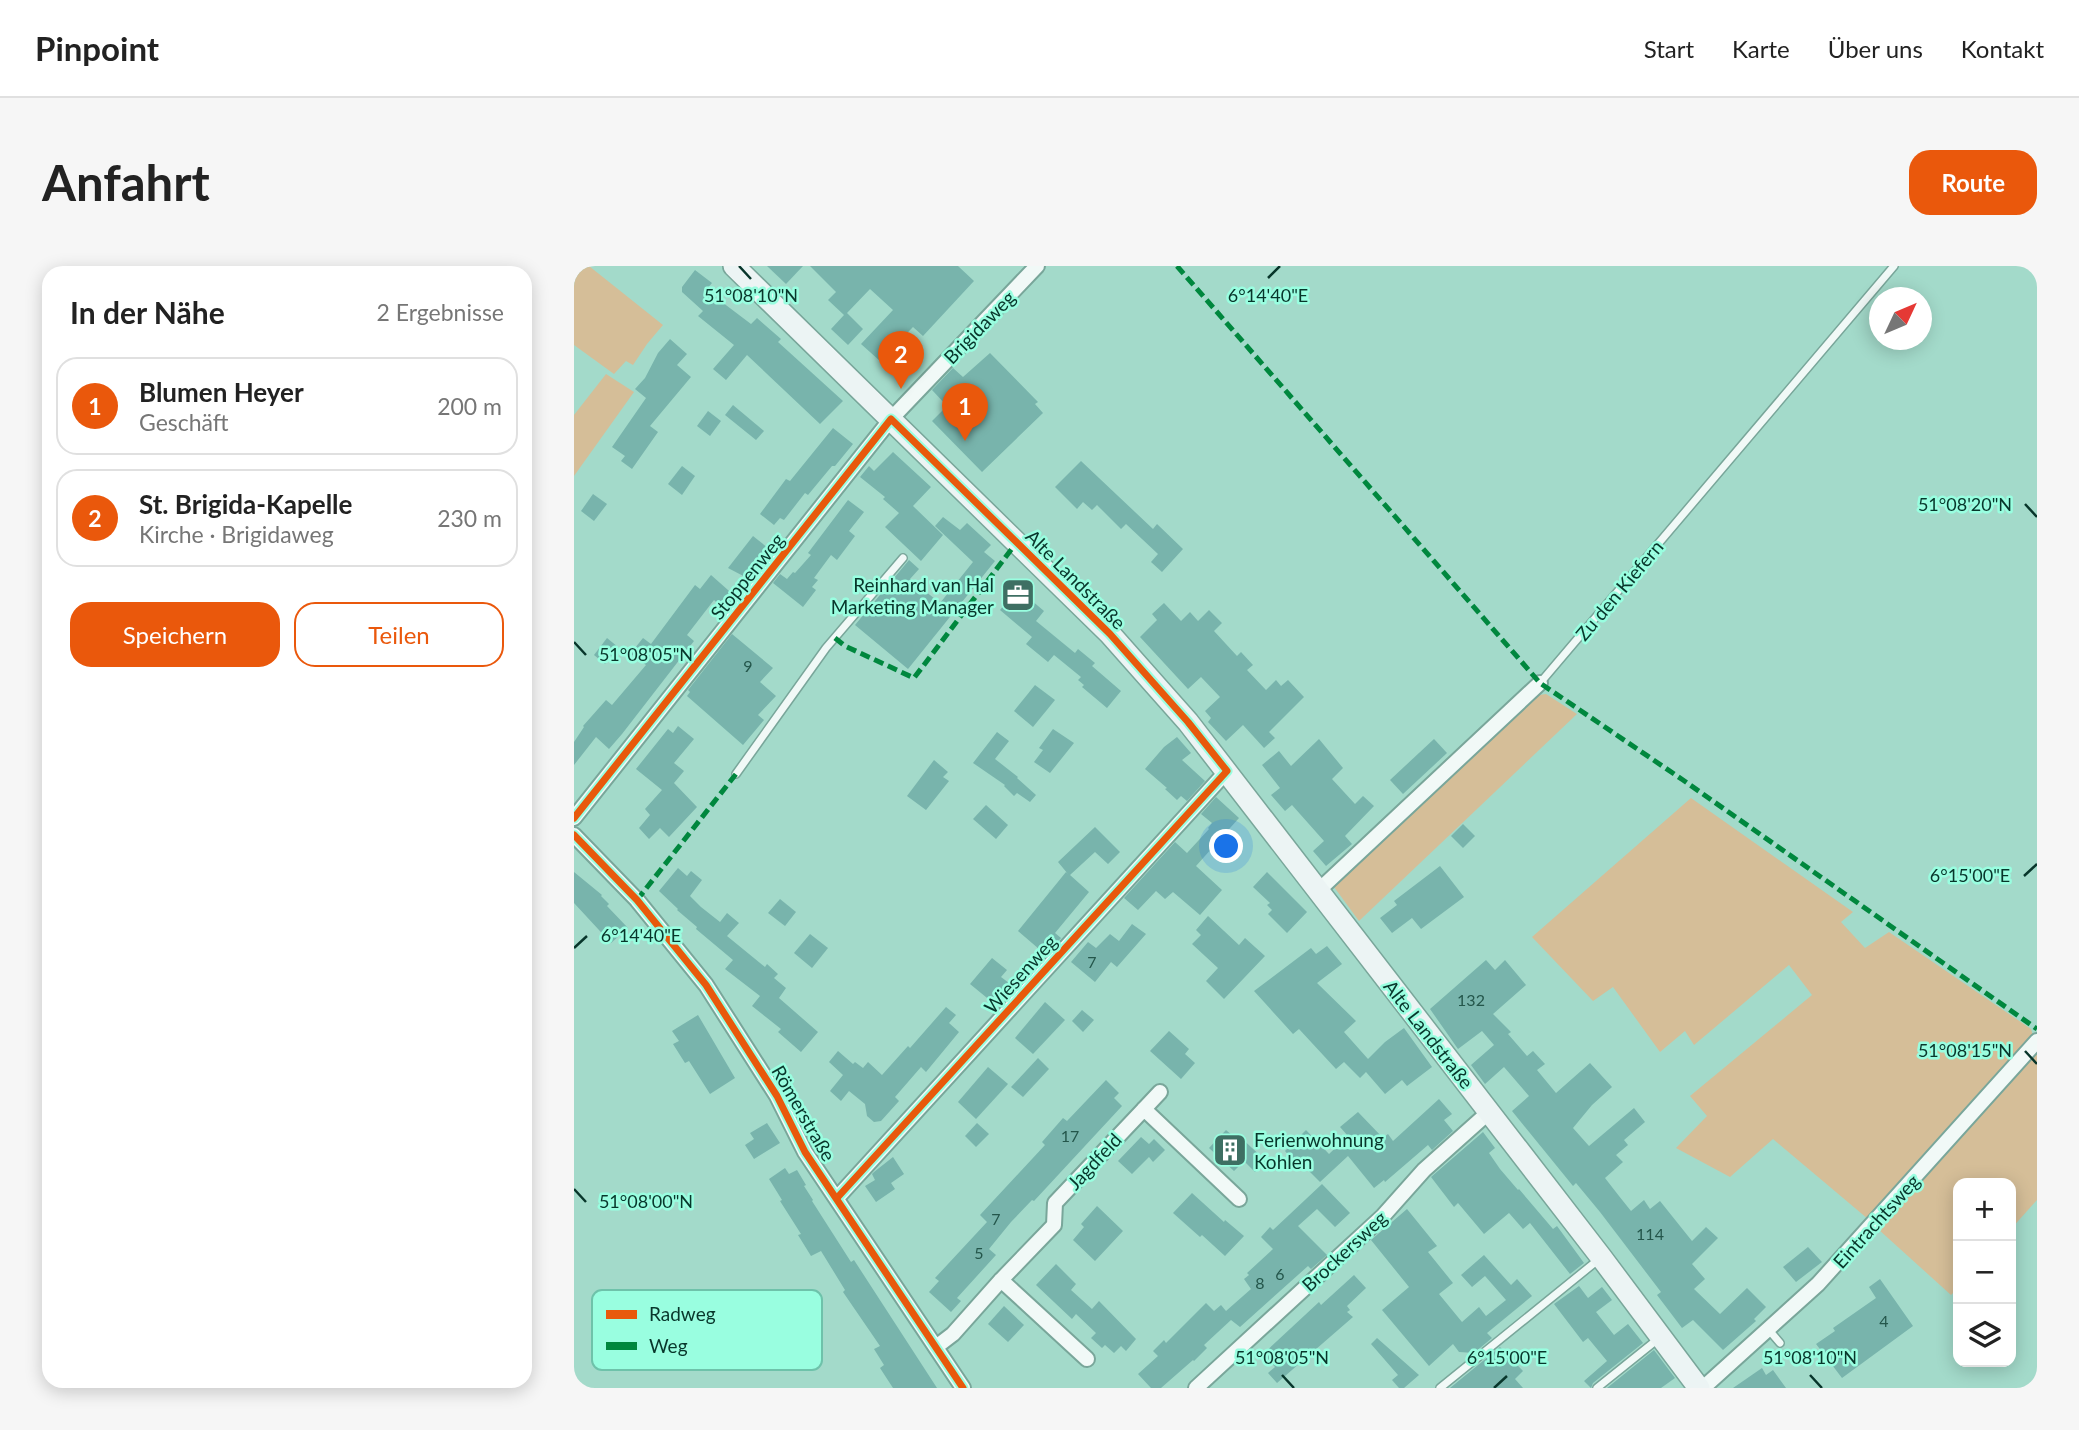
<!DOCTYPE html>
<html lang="de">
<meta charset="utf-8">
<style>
:root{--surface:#fff;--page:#f6f6f6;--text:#222;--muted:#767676;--line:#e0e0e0;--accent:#ea580c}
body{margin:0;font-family:Lato,sans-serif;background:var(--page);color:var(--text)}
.controls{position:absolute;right:21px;bottom:21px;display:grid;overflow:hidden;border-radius:14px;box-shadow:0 4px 18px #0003}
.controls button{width:63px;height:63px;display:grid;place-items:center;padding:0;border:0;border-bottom:2px solid var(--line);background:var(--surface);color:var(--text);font:35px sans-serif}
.compass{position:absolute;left:1295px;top:21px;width:63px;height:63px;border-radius:50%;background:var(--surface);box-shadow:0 4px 18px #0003;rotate:46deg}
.you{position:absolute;left:653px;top:581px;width:24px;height:24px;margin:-18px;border:5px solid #fff;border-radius:50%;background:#1a73e8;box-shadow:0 0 0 10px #1a73e833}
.badge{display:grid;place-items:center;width:46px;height:46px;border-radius:50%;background:var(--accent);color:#fff;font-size:23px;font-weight:700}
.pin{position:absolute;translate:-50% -58px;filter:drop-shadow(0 2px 4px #0008)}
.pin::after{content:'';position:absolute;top:37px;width:24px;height:21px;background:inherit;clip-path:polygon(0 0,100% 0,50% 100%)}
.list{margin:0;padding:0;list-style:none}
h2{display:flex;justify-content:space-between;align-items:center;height:91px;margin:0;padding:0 28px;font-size:30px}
h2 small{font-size:23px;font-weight:400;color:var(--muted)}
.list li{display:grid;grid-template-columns:46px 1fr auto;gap:21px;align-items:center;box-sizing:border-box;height:98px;margin:0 14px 14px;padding:0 14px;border:2px solid var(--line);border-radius:21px}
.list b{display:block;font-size:26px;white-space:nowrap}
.list p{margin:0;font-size:23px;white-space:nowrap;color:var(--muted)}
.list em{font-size:23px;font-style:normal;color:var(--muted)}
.actions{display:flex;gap:14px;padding:21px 28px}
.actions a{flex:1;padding:16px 0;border:2px solid var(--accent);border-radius:21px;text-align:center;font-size:24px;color:var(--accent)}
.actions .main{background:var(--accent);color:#fff}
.icon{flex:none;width:38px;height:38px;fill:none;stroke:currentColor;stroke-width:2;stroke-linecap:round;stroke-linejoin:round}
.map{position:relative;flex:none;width:1463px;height:1122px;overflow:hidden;border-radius:21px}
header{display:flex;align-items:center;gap:42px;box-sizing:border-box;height:98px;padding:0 35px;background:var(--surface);border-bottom:2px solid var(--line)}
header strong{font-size:33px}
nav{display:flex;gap:38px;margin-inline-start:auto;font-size:24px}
.intro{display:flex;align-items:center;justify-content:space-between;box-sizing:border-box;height:168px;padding:0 42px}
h1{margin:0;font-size:49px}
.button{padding:18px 32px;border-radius:21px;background:var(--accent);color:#fff;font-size:24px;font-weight:700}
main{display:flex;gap:42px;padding:0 42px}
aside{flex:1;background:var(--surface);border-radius:21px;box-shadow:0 4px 18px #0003}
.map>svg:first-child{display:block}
.green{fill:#d5be98}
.building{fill:#78b4ac}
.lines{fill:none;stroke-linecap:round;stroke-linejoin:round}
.service-casing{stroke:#79a69a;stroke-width:10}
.minor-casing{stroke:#79a69a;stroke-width:18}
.secondary-casing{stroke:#79a69a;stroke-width:24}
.service{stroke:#f1f9f7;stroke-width:7}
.minor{stroke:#f1f9f7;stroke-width:14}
.secondary{stroke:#ecf4f4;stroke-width:21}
.quiet{stroke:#00873e;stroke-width:5;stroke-dasharray:10 5;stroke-linecap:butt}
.cycleway-casing{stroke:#99fee0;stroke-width:11}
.cycleway{stroke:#e8590c;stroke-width:7}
.ticks{fill:none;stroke:#08362b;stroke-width:2.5}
.labels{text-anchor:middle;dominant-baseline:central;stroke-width:5;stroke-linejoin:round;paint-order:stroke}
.number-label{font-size:16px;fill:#24564b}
.street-label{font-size:19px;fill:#08362b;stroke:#99fee0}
.poi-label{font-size:19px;fill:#08362b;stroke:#99fee0;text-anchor:end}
.key{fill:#99fee0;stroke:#6ec2aa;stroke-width:2}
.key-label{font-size:19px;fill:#08362b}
.ticks-label{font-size:18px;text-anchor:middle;fill:#08362b;stroke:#99fee0;stroke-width:5;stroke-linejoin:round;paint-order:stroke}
</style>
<header>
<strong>Pinpoint</strong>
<nav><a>Start</a><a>Karte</a><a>Über uns</a><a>Kontakt</a></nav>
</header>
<div class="intro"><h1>Anfahrt</h1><a class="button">Route</a></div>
<main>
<aside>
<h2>In der Nähe<small>2 Ergebnisse</small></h2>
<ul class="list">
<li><span class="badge">1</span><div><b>Blumen Heyer</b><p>Geschäft</p></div><em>200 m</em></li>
<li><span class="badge">2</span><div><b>St. Brigida-Kapelle</b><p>Kirche · Brigidaweg</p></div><em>230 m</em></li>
</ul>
<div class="actions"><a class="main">Speichern</a><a>Teilen</a></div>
</aside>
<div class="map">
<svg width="1463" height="1122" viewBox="0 0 1463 1122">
<rect width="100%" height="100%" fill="#a3daca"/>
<g class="green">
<path d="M0,0H15L89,59L73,78L59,99L52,95L40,108L0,79Z"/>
<path d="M32,108L60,126L0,210V149Z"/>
<path d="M972,428L1003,448L785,655L760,621L831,549L959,430Z"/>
<path d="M1117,532L1279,646L1267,656L1291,682L1315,666L1457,763L1460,772L1294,953L1199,873L1156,911L1102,882L1133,850L1116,830L1238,729L1215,699L1120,779L1111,765L1086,786L1039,721L1019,735L958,671Z"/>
<path d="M1463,783V934L1437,963V917H1384V1022L1377,1029L1304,963Z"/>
</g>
<g class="building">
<path d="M193,0H229L212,18Z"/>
<path d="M236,0H384L400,15L349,70L339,61L306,95L287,78L319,44L296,23L273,47L289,63L274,79L257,63L270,49L254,34L262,26Z"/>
<path d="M121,4L138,17L132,24L177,58L183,52L207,73L204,76L269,135L246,158L173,89L152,114L139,103L160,79L124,50L129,45L108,26V21Z"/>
<path d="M96,73L113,88L103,99L117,111L76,160L84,166L58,203L47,195L51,190L38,181L72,132L61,123L71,112L84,87Z"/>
<path d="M416,87L464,136L461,138L469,147L408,206L358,155L373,140L358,124L379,102L389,111Z"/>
<path d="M159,139L190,165L182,174L151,149Z"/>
<path d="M134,145L147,155L136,170L123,160Z"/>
<path d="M259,162L279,178L261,200H258L234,229L231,227L210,254L206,252L200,259L186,248L212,213L216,215Z"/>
<path d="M319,186L357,221L339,240L369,269L347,295L311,261L325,247L309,233L311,231L286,211L295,200L300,205Z"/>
<path d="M507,195L579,263L583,258L609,283L588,306L577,296L584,288L552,258L547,263L523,239L518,244L509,236L503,243L481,221Z"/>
<path d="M108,200L121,210L108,229L94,218Z"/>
<path d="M19,228L33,238L20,255L7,245Z"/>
<path d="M274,234L290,246L275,265L281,270L263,294L257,289L240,312L244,314L238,321L242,324L229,341L199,317L206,308L213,313L219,306L221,307L237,289L234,287Z"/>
<path d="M369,251L386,264L393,257L417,279L410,286L421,295L334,403L281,359L335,294L345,303L336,313L366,337L399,296L361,260Z"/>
<path d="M179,270L199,286L177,314L154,302Z"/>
<path d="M137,309L163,332L152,345L140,334L113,369L120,375L48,468L35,483L22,471L0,499V476L10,461L9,460L32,434L38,439L72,399L57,388L61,382L69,372L77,378L121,319L126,323Z"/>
<path d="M444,323L470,345L462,355L501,387L504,383L521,397L518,400L547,425L533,442L508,421L510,419L504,414L507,411L480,389L474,396L452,378L458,371L426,344Z"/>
<path d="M590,337L607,355L616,346L624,355L635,344L648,357L640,365L663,390L667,386L679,399L673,404L692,424L702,414L707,420L714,414L730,431L695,466L701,472L690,482L669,459L652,475L634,456L637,452L631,445L646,431L627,411L614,423L566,371L583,354L578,348Z"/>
<path d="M158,368L199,402L186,416L202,430L184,449L190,454L169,479L113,430L116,426L114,424Z"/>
<path d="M33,372L44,381L31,398L20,389Z"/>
<path d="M461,419L481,434L459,461L440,445Z"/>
<path d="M104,460L120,473L100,497L110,505L100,517L123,541L95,571L86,562L75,573L65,562L76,549L71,543L88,524L62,503L94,463L99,467Z"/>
<path d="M479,463L500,477L476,507L460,496L469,484L465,482Z"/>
<path d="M423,466L435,475L421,493L444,511L443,512L462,529L456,536L443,527L440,530L430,520L431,519L399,497Z"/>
<path d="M603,471L617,487L608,494L631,515L613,535L607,530L603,534L591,523L593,522L571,503L590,481Z"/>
<path d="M745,473L769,502L758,513L781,538L789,530L800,540L771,570L778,578L752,600L739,585L750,575L718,539L711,545L697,529L706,522L688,499L705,485L717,500Z"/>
<path d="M860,473L873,487L829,528L816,514Z"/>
<path d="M360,494L374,506L369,511L375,515L352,544L333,530Z"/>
<path d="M642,531L665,552L622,600L648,624L626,649L599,626L591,633L582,625L564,644L550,632L601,576L613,587L635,563L634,562L638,557L627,548Z"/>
<path d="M412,539L434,559L422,573L399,553Z"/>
<path d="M889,558L901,570L889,582L877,570Z"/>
<path d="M521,561L546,586L534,598L521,586L496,609L515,626L481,667L487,672L472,689L444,665L492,606L494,608L484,596Z"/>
<path d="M866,600L890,631L847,663L838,652L818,667L806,652L823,639L820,635Z"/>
<path d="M104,602L113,610L117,605L128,614L116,630L127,641L146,656L153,647L165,657L153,670L191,701L193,698L204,708L200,712L212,722L205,732L244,766L227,786L204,766L207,763L178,740L186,730L151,703L159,694L122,663L123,661L103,644L104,643L85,625Z"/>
<path d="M0,606L28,629L27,630L35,638L33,640L54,662L37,677L0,637Z"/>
<path d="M693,606L733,646L713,667L694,648L698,644L693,639L696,637L679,621Z"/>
<path d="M206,633L222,646L211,660L194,647Z"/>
<path d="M634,650L665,679L671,672L691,690L650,733L632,715L644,702L618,678L627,669L622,664Z"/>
<path d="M558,658L572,668L543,701L537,696L521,716L497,696L514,676L522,682L536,668L545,675Z"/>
<path d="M236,668L254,682L238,702L220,687Z"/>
<path d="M753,680L768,698L743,717L782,755L770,766L794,793L811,776L830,762L858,801L833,820L828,814L811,828L792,806L786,812L770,796L762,803L725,763L719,768L680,725L737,682L742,688Z"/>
<path d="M418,692L433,704L427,711L435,717L418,736L396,718Z"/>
<path d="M912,694L921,704L931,694L952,719L919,748L937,766L934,768L953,790L959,785L971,798L963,804L982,827L1016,797L1038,821L1018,839L999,862L1015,880L1060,842L1071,856L1050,874L1054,879L1042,889L1049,896L1031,912L1045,930L1057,945L1070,934L1076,943L1086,935L1118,975L1132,961L1144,972L1118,998L1131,1013L1120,1023L1146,1048L1173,1022L1192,1041L1180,1053L1182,1055L1149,1084L1119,1054L1108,1062L1083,1029L1087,1026L1026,946L1002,917L999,920L938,845L955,830L930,801L911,818L897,799L920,779L908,765L884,783L856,743Z"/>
<path d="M471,736L491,754L459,788L441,772Z"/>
<path d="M372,741L382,749L375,757L385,766L352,806L347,801L321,831L325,835L307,855L300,856L293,850L291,838L275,825L267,835L256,825L269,809L255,796L264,785L279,798L281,796L289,802L294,796L308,809L334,780L336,782Z"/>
<path d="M508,744L520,754L509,766L498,755Z"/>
<path d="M124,749L161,812L136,828L115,795L111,797L99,778L105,775L98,765Z"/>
<path d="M595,765L615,783L611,788L621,797L607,813L576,785Z"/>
<path d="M464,792L475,803L449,831L437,821Z"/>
<path d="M414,801L434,818L402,853L384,836Z"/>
<path d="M532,814L545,827L540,832L548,840L460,935L458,934L437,956L415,983L422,989L383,1032L387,1035L377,1046L355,1026L365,1015L361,1012L413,956L406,949L471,879L468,876L489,852L493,855Z"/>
<path d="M865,833L878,848L870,854L879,865L858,884L854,879L811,916L810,914L800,922L774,890L746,916L723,893L720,895L711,885L732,864L755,888L774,870L766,861L784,846L809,872L814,868L819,875Z"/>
<path d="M193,857L206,877L180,893L171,879L180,873L176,867Z"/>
<path d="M403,857L415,868L402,881L391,870Z"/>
<path d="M652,864L660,871L663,868L692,895L681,906L670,895L660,905L635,882Z"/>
<path d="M909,866L921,882L915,887L926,903L944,924L945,923L979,963L983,960L1010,997L996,1008L956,957L949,963L935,947L910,968L884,937L880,941L857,911Z"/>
<path d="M567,871L575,878L580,873L591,884L579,896L575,891L558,908L544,895Z"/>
<path d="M319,891L330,908L317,917L321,923L302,936L291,920L301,914L298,908L300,906Z"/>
<path d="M211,902L215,908L223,904L232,919L230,920L239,934L238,935L277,996L280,994L363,1122H319L306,1102L310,1099L300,1083L306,1080L269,1026L271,1024L247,985L237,990L224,969L227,968L206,935L208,934L195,913Z"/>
<path d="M748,918L776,947L761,961L743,943L724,960L753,989L737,1003L734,1000L666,1061L657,1054L630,1079L633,1082L620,1095L619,1094L587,1122H577L564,1108L584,1090L579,1085L590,1074L592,1077L632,1037L640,1045L647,1039L652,1045L677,1023L670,1013L675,1009L673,1007L699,983L687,971L696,961L699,964Z"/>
<path d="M618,927L650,956L651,954L670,970L651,990L628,969L626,971L599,947Z"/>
<path d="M523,940L549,965L521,995L499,974L510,961L507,958Z"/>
<path d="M833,943L863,980L854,986L879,1017L865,1028L888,1056L905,1041L912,1050L932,1034L911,1010L898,1021L887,1009L910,989L937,1019L943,1013L958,1030L913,1067L918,1072L900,1087L885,1086L879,1078L855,1100L808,1044L835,1021L797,974Z"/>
<path d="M1234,981L1248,996L1222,1016L1209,1001Z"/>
<path d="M482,998L502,1018L497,1024L518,1043L525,1035L562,1073L552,1085L547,1080L540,1087L531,1079L528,1082L517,1072L522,1067L502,1048L498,1053L462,1019Z"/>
<path d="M780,1009L792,1022L773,1040L776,1044L773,1046L779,1051L703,1117L694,1107L701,1101L689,1088L745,1036L747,1039Z"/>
<path d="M1306,1013L1339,1060L1268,1112L1242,1078L1261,1065L1259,1062L1302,1032L1295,1021Z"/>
<path d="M1005,1020L1014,1032L1028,1021L1038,1034L1022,1046L1040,1069L1054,1058L1069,1077L1019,1117L1017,1122L1010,1115L1033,1095L1014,1072L1009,1076L980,1038Z"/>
<path d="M430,1040L450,1059L434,1076L414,1058Z"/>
<path d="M803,1072L845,1109L830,1122H825L818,1114L824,1109L797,1078Z"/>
<path d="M926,1081L949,1105L941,1113L949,1122H876Z"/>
<path d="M1080,1084L1101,1112L1087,1122H1033Z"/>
<path d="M1188,1102L1192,1109L1199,1104L1212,1122H1159Z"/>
</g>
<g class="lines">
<g class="service-casing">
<g id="service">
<path d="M966,417L1320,0"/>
<path d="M162,508L252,382L329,292"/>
<path d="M1194,1063L1206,1077"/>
<path d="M866,1122L1024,994"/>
<path d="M1023,1122L1084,1073"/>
</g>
</g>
<g class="minor-casing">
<g id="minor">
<path d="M0,552L317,153L463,0"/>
<path d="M0,569L63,634L132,719L203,830L231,886L389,1122"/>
<path d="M745,624L966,417"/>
<path d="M570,843L586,826"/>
<path d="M263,932L653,505"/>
<path d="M427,1014L513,1093"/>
<path d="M362,1081L379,1068L427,1014L480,959L481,937L570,843L665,933"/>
<path d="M622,1122L809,950L850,904L915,846"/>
<path d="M1129,1122L1244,1018L1463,775"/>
</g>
</g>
<g class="secondary-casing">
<path id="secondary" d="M160,0L536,368L614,456L1027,991L1125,1122"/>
</g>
<use href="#service" class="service"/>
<use href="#minor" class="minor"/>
<use href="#secondary" class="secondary"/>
<g class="quiet">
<path d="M603,0L966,417L1109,514L1463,763"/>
<path d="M261,372L271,380L340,412L443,276"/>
<path d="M63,634L162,508"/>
</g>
<g class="cycleway-casing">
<g id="cycleway">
<path d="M0,552L317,153L536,368L614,456L653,505L263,932"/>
<path d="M0,569L63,634L132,719L203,830L231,886L389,1122"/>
</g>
</g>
<use href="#cycleway" class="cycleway"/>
</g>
<path class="ticks" d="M165,0L177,13M694,12L706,0M1451,238L1463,251M0,376L12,389M1450,610L1463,598M0,682L13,670M1451,785L1463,798M0,923L12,936M708,1109L720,1122M1236,1109L1248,1122M920,1122L933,1110"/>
<defs>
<g id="office-square" transform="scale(1.75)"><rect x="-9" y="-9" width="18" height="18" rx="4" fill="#3e6f63" stroke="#99fee0"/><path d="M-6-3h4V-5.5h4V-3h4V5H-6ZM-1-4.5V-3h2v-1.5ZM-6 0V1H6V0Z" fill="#fff"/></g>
<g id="building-square" transform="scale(1.75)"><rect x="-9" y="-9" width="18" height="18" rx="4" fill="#3e6f63" stroke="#99fee0"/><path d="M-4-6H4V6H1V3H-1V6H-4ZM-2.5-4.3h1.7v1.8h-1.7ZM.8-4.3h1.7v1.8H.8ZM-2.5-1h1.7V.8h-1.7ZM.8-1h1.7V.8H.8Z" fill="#fff"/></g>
</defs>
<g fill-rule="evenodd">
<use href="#office-square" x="444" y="329"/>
<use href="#building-square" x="656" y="884"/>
</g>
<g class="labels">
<g class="number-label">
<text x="174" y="399">9</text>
<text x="518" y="695">7</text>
<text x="897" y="733">132</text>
<text x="496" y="869">17</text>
<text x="422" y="952">7</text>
<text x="1076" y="967">114</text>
<text x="405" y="986">5</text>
<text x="706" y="1007">6</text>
<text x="686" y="1016">8</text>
<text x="1310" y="1054">4</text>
</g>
<g class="street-label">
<text transform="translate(405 61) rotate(-46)">Brigidaweg</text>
<text transform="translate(173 310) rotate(-51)">Stoppenweg</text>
<text transform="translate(502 313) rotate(45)">Alte Landstraße</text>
<text transform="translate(1045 324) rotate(-50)">Zu den Kiefern</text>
<text transform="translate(446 708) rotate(-48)">Wiesenweg</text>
<text transform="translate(855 768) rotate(52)">Alte Landstraße</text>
<text transform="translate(230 847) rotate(60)">Römerstraße</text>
<text transform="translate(520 895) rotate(-47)">Jagdfeld</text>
<text transform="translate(1302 955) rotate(-48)">Eintrachtsweg</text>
<text transform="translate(770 985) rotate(-43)">Brockersweg</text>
</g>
<g class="poi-label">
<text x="420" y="318">Reinhard van Hal<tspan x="420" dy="22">Marketing Manager</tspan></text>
<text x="680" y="873" text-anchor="start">Ferienwohnung<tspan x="680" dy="22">Kohlen</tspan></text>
</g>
</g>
<rect x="18" y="1024" width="230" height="80" rx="10" class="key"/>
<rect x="32" y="1044" width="31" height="9" fill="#e8590c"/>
<rect x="32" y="1076" width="31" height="8" fill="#00873e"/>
<g class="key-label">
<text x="75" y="1055">Radweg</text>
<text x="75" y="1087">Weg</text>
</g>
<g class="ticks-label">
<text x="694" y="36">6°14'40"E</text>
<text x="177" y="36">51°08'10"N</text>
<text x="1391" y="245">51°08'20"N</text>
<text x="72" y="395">51°08'05"N</text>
<text x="1396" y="616">6°15'00"E</text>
<text x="67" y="676">6°14'40"E</text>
<text x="1391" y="791">51°08'15"N</text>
<text x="72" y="942">51°08'00"N</text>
<text x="708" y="1098">51°08'05"N</text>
<text x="1236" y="1098">51°08'10"N</text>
<text x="933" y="1098">6°15'00"E</text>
</g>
</svg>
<div class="controls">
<button>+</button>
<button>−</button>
<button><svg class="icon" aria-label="layers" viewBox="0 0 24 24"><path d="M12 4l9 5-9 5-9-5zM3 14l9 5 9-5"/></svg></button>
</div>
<svg class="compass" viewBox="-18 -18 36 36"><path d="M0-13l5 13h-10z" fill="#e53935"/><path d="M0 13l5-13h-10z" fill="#767676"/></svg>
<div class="you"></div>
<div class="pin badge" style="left:391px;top:175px">1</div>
<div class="pin badge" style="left:327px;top:123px">2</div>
</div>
</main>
